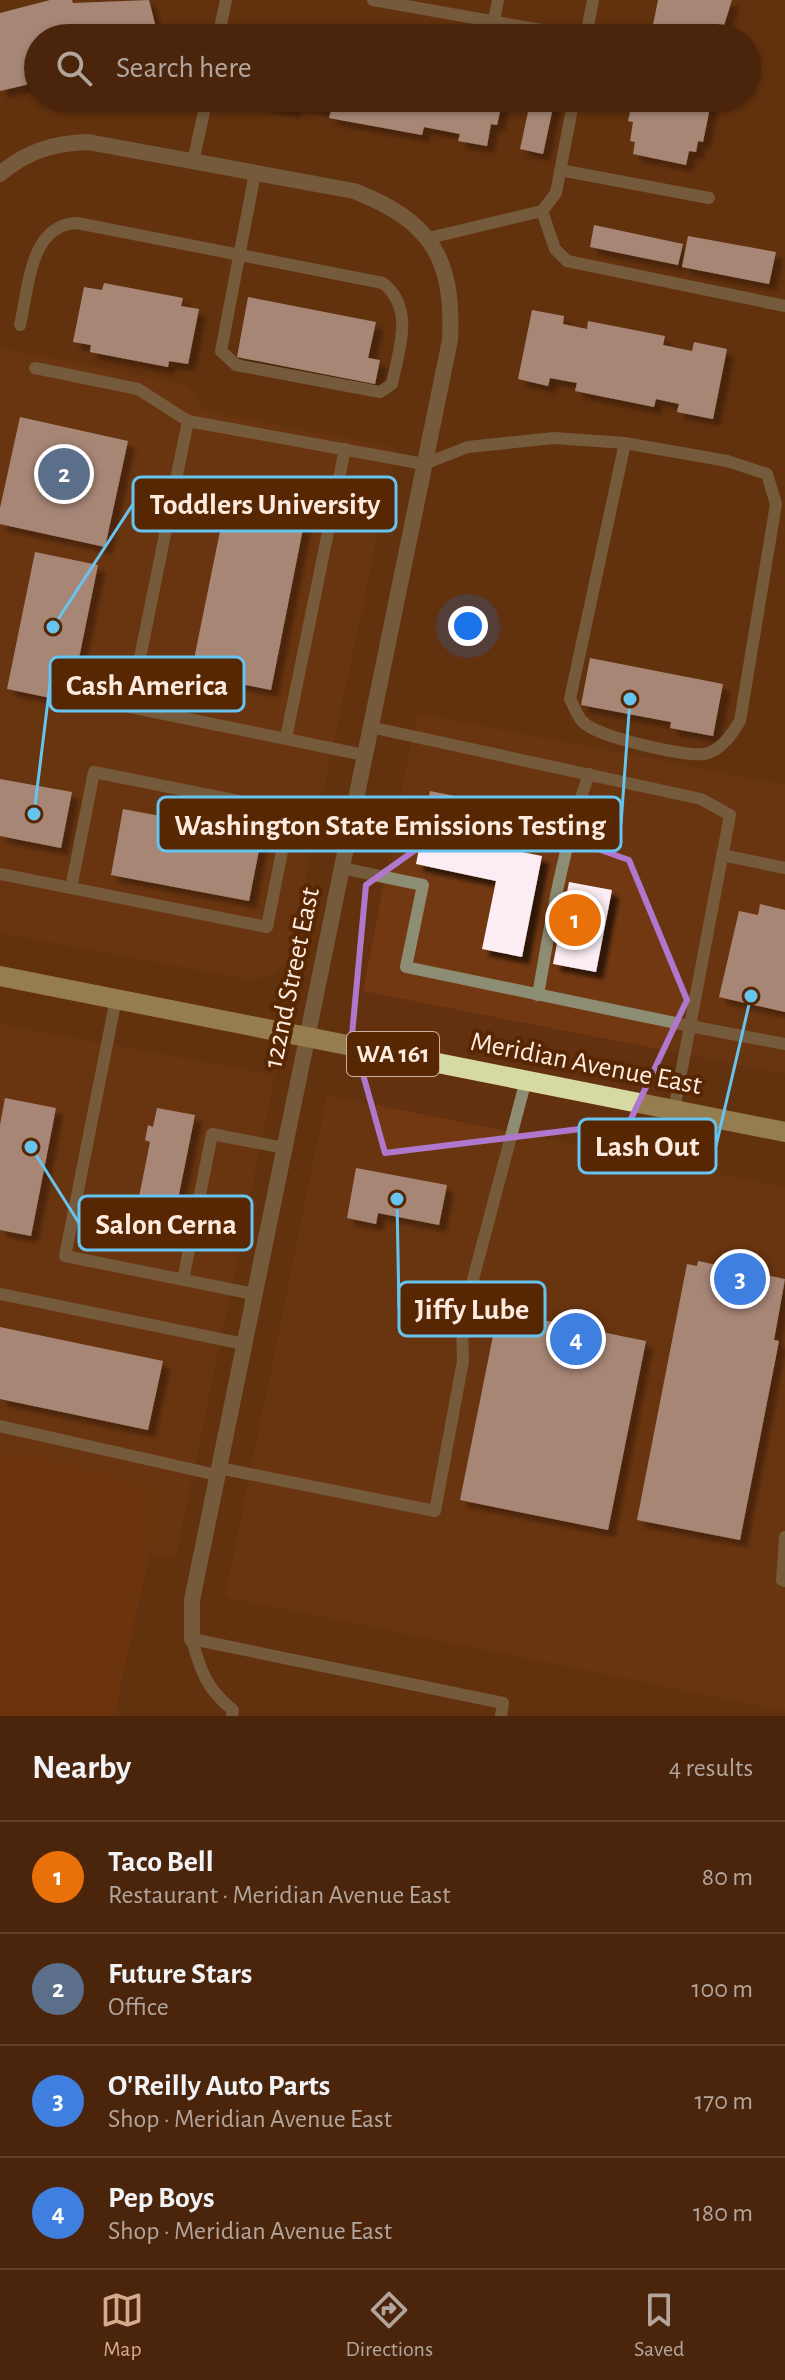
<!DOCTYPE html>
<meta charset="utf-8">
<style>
:root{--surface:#4a250b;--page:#543119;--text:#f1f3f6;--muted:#b2a59d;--line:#61422c;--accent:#d6ab8b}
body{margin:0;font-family:"Alegreya Sans",sans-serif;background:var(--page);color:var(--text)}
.you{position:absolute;left:468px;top:626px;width:28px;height:28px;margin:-20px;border:6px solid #fff;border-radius:50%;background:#1a73e8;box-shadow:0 0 0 12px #1a73e833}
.badge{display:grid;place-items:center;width:52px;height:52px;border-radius:50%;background:var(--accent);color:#fff;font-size:26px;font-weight:700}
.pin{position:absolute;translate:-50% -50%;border:4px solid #fff;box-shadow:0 2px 8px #0006}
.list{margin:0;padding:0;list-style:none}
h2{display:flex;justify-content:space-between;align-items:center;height:104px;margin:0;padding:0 32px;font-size:34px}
h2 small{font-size:26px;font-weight:400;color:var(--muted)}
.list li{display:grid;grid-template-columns:52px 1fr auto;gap:24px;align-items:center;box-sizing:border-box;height:112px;padding:0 32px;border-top:2px solid var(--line)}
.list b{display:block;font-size:30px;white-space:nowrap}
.list p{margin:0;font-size:26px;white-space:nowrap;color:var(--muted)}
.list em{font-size:26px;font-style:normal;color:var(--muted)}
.icon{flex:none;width:44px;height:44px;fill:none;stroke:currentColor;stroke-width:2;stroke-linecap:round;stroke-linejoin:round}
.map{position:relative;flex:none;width:785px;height:1716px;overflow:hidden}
.search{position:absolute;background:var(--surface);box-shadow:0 2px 6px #0004;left:24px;right:24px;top:24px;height:88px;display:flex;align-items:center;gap:20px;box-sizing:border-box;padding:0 28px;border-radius:44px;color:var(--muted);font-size:30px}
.sheet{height:552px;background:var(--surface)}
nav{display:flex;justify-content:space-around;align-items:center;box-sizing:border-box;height:112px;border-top:2px solid var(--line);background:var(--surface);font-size:22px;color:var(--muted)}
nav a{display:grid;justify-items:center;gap:4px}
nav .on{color:var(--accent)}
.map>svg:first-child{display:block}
.built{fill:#723812}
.green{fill:#793809}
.building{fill:#fbedf3;filter:url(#shadow)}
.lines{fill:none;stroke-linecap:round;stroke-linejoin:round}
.service{stroke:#8c8d72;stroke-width:12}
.minor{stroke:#8c8d72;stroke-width:16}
.primary{stroke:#d6d9a1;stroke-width:20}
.marked{fill:none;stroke:#af78cc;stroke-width:6;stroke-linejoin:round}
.labels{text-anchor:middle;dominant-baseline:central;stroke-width:8;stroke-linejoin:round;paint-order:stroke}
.shield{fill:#572602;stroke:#ccb09d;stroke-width:2}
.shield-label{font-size:26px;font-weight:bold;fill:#feebe0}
.street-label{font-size:28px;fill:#feebe0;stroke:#572602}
.leader{fill:none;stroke:#66c4ef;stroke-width:3}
.callout-dot{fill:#66c4ef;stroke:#572602;stroke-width:3}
.callout{fill:#572602;stroke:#66c4ef;stroke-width:3}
.callout-label{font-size:30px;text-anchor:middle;font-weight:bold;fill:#feebe0}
</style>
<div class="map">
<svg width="785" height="1716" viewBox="0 0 785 1716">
<defs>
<filter id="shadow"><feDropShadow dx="7" dy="7" stdDeviation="2" flood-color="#0009"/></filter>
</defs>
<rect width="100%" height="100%" fill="#63310f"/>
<g class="built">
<path d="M0,348L188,385L204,410L396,448L287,964L270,976L251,980L0,933Z"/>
<path d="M417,713L785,785V1074L363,991Z"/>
<path d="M0,1024L275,1075L176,1557L0,1539Z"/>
<path d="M327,1095L785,1187V1711L225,1597Z"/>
</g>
<path class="green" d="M13,1452L153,1488L154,1533L114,1716H0V1458Z"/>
<g class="building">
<path d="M50,0H72L73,3L149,0L155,24L150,26L153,38H38V82L0,91V13Z"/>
<path d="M658,0H732L720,38H658L659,32L652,30Z"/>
<path d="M263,98H503L497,125L491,124L487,146L458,141L460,134L424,127L422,135L329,118L331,111L295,104L293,111L262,105Z"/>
<path d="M531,98H555L543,154L520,149Z"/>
<path d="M633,98H712L703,142L698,141L696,152L689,151L686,165L633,154L635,142L630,141L633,122L628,121Z"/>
<path d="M594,225L683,244L678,265L590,247Z"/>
<path d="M688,236L776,252L769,284L682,267Z"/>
<path d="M104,283L183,298L181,306L199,309L188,364L169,361L168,367L90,352L91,345L73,342L84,287L102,290Z"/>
<path d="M248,297L376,322L368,358L380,360L375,384L237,357Z"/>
<path d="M532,310L564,316L563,324L587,329L588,321L665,336L663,345L692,351L694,342L727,349L713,419L677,412L679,404L656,399L654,407L575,391L577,383L550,378L548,386L518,379Z"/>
<path d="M20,417L128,441L105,547L0,524V508Z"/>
<path d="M231,477L310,493L271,690L191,674Z"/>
<path d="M35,552L98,565L70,702L7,689Z"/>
<path d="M590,658L723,684L713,736L670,728L671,722L581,705Z"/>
<path d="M0,779L72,792L61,848L0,836Z"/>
<path d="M430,791L515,808L507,849L542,856L522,957L482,949L496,881L416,864Z"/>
<path d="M123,809L262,835L249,901L111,875Z"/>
<path d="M569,882L612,890L596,972L553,964Z"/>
<path d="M760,904L785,910V1012L719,997L739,911L758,915Z"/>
<path d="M5,1098L56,1108L31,1236L0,1230V1125Z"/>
<path d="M157,1108L195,1115L173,1224L146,1218L148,1209L137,1207L150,1142L145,1140L148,1125L153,1127Z"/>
<path d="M356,1168L447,1185L439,1225L378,1213L376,1224L347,1218Z"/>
<path d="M698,1261L785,1279L774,1340L779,1341L740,1540L637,1520L687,1264L697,1266Z"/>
<path d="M498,1311L646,1341L608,1530L460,1500Z"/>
<path d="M0,1327L163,1361L148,1430L0,1399Z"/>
</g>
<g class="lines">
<g class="service">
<path d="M373,0L586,38"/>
<path d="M494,21L498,0"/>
<path d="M586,36L593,0"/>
<path d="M218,38L226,0"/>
<path d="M193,162L207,98"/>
<path d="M560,170L709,198"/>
<path d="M542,211L555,249L567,261L785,306"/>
<path d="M429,238L542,211L556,193L574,98"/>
<path d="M20,325C29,288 29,225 77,223L383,283C415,309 399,348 392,384L380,392L236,365L221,351L255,173"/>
<path d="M35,368L138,389L188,421L424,464L468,447L554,438L625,443L570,699C574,706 577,716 583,722C595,736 684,757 704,754C721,751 732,734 740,721L776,504L767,474L727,461L625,443"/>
<path d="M188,421L130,707L364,755"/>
<path d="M370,727L701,799L730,815L690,1026L785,1044"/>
<path d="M286,738L345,449"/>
<path d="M722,855L785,868"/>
<path d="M341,868L423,885L406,967L690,1026L674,1110"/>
<path d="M0,874L267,927L290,811"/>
<path d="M71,888L94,772L350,823"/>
<path d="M538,995C551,920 563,846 589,774"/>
<path d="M116,999L65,1256L254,1294"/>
<path d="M183,1280L212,1134L284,1148"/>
<path d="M0,1294L244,1344"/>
<path d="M0,1426L217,1475"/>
<path d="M219,1468L435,1511L463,1361L462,1321L526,1080"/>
<path d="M785,1537L782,1580L785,1581"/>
<path d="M232,1716L233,1710C207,1690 200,1670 192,1639L503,1703L501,1716"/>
</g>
<path class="minor" d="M0,174C27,151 54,143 88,142L354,191C431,221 454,258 450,340L192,1600V1639"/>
<path class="primary" d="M0,976L785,1132"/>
</g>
<path d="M0 0H785V1716H0ZM477,806L629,860L687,1000L629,1123L385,1153L352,1035L366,885Z" fill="#63310f" fill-opacity=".55" fill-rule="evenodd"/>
<path class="marked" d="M477,806L629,860L687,1000L629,1123L385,1153L352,1035L366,885Z"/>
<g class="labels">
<rect class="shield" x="347" y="1032" width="92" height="44" rx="6"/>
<g class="shield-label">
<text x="393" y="1054">WA 161</text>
</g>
<g class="street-label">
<text transform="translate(292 978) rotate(-78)">122nd Street East</text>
<text transform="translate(586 1064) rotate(11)">Meridian Avenue East</text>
</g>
</g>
<path class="leader" d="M53 627L133 504M34 814L50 684M630 699L621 824M751 996L716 1146M31 1147L79 1223M397 1199L399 1309"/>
<g class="callout-dot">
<circle cx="53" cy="627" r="8"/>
<circle cx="34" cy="814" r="8"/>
<circle cx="630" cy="699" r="8"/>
<circle cx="751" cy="996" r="8"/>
<circle cx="31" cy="1147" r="8"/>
<circle cx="397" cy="1199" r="8"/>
</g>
<g class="callout">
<rect x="133" y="477" width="263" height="54" rx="8"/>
<rect x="50" y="657" width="194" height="54" rx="8"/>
<rect x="158" y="797" width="463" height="54" rx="8"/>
<rect x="579" y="1119" width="137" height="54" rx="8"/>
<rect x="79" y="1196" width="173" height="54" rx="8"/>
<rect x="399" y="1282" width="146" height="54" rx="8"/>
</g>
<g class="callout-label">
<text x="265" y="514">Toddlers University</text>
<text x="147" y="695">Cash America</text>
<text x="390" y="835">Washington State Emissions Testing</text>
<text x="647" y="1156">Lash Out</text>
<text x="166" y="1234">Salon Cerna</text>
<text x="472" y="1319">Jiffy Lube</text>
</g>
</svg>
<div class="you"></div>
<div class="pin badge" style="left:575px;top:920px;background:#e8710a">1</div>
<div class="pin badge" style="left:64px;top:474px;background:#5c6f8a">2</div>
<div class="pin badge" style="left:740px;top:1279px;background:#3f7fe0">3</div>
<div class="pin badge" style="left:576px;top:1339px;background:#3f7fe0">4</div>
<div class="search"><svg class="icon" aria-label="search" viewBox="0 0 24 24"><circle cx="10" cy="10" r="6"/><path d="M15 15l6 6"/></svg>Search here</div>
</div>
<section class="sheet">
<h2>Nearby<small>4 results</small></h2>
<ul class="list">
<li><span class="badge" style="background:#e8710a">1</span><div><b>Taco Bell</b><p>Restaurant · Meridian Avenue East</p></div><em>80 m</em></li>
<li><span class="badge" style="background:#5c6f8a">2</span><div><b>Future Stars</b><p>Office</p></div><em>100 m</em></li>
<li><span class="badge" style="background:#3f7fe0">3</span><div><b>O'Reilly Auto Parts</b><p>Shop · Meridian Avenue East</p></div><em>170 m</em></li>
<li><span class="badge" style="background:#3f7fe0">4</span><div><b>Pep Boys</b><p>Shop · Meridian Avenue East</p></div><em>180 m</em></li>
</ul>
</section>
<nav>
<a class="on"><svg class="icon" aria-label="map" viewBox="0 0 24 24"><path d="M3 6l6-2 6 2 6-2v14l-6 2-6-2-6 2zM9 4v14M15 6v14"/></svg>Map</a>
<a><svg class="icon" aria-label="directions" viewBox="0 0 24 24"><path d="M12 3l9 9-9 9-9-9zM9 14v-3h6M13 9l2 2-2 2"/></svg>Directions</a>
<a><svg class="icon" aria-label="saved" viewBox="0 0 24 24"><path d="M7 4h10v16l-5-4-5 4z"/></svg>Saved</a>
</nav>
